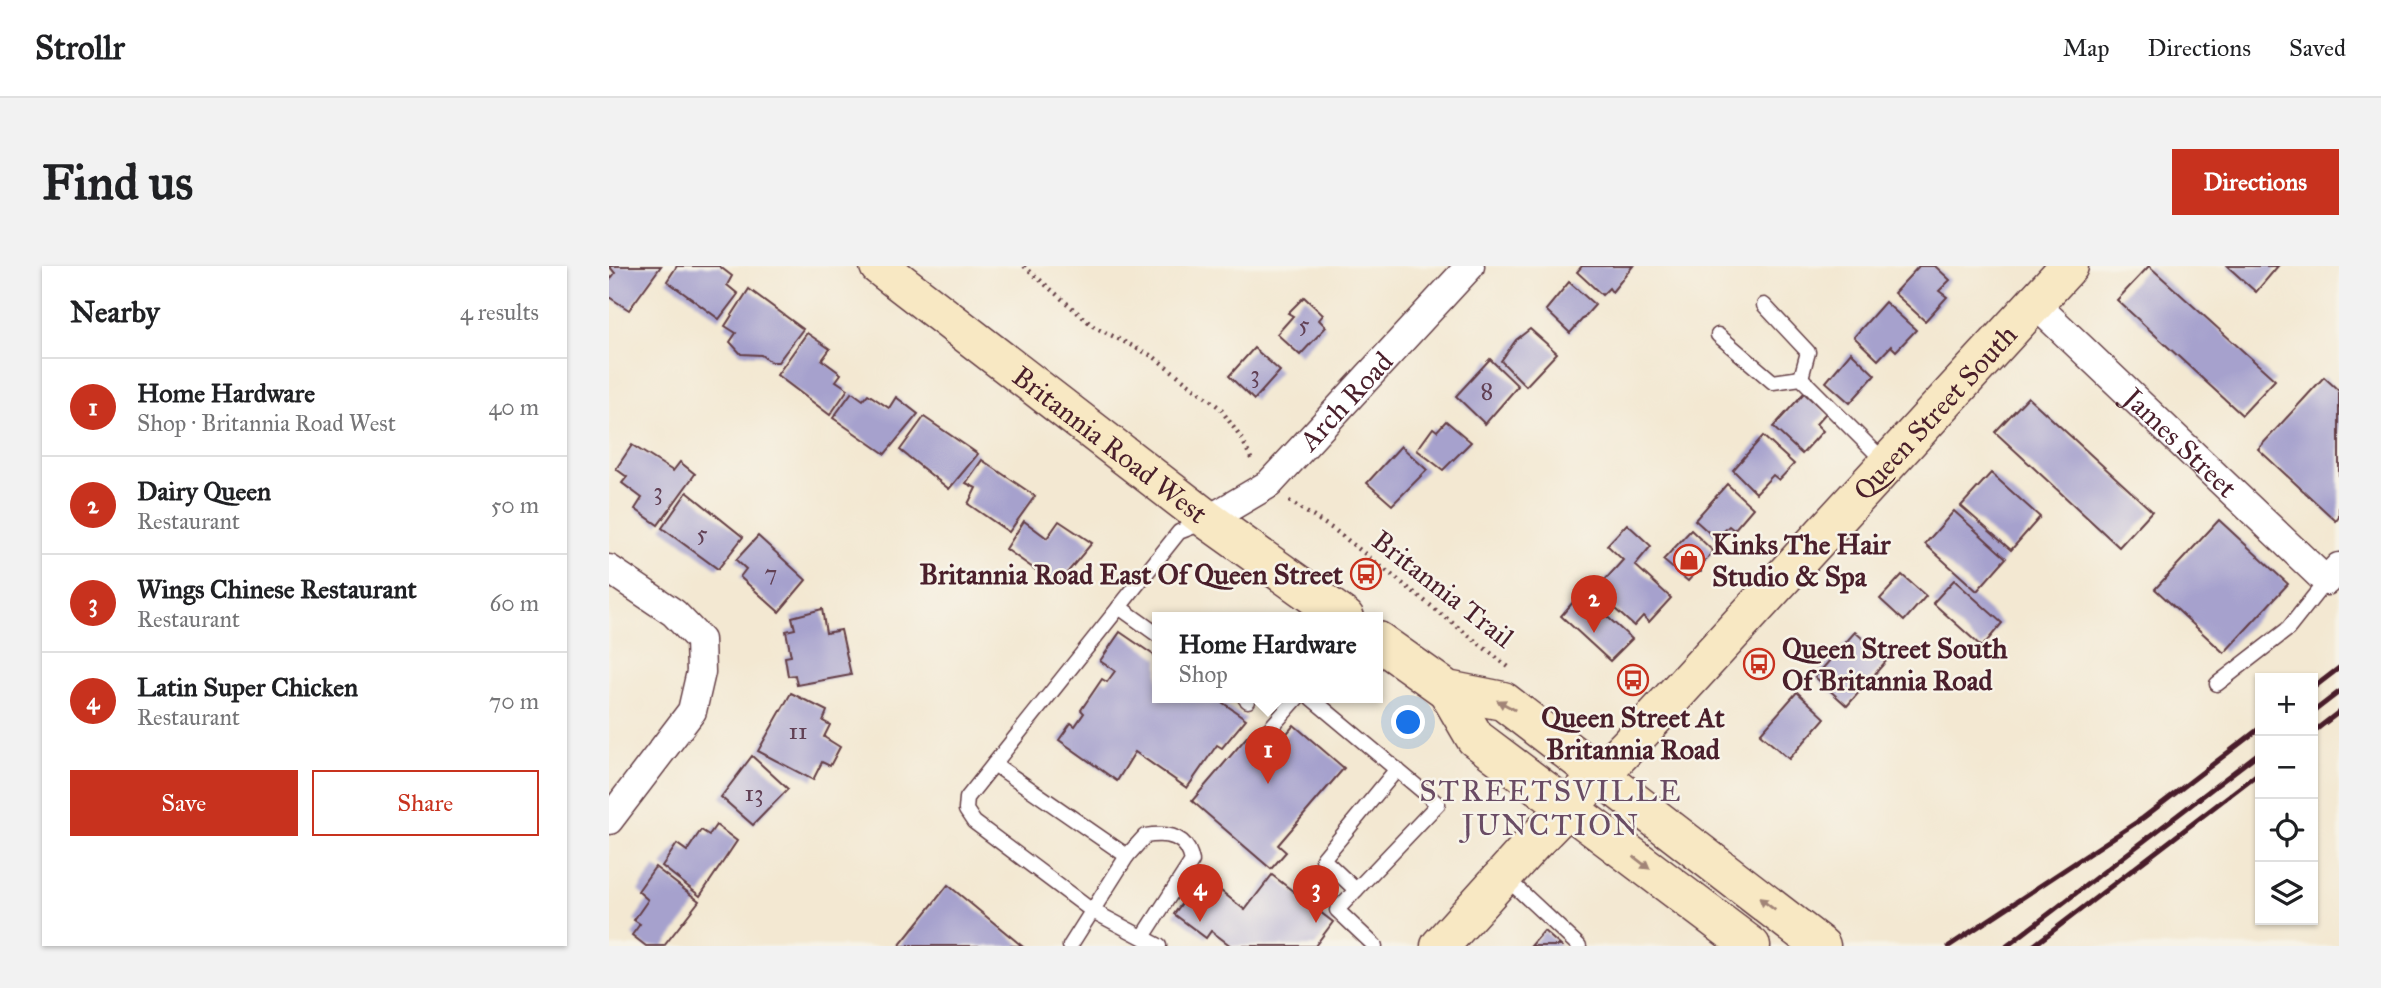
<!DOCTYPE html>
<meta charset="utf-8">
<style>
:root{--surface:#fff;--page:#f2f2f2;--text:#202124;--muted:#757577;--line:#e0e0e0;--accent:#c8321e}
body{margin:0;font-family:"IM FELL Great Primer",serif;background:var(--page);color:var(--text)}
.controls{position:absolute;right:21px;bottom:21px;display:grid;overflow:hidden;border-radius:0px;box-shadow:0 2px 5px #0004}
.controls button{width:63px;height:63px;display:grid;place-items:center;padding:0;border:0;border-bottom:2px solid var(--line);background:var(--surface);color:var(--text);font:35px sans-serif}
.you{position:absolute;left:800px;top:457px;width:24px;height:24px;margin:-18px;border:5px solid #fff;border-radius:50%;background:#1a73e8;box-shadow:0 0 0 10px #1a73e833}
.badge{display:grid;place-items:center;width:46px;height:46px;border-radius:50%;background:var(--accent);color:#fff;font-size:23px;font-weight:700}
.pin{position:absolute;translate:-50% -58px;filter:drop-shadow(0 2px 4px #0008)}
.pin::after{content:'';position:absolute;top:37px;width:24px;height:21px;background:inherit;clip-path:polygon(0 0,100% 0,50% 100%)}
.popup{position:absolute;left:543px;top:346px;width:231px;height:91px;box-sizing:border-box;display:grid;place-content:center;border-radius:0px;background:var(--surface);filter:drop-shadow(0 2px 5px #0005);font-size:23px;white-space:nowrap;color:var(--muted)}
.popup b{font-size:26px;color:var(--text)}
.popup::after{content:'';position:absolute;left:50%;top:100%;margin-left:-14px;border:14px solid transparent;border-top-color:var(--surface)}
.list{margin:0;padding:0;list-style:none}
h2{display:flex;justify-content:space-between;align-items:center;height:91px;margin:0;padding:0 28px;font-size:30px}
h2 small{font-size:23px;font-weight:400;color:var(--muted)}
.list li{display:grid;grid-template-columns:46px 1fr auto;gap:21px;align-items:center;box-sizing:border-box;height:98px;padding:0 28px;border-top:2px solid var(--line)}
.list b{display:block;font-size:26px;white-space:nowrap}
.list p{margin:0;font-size:23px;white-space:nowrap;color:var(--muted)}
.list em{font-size:23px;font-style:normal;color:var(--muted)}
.actions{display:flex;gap:14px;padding:21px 28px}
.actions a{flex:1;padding:16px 0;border:2px solid var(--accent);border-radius:0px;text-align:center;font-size:24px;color:var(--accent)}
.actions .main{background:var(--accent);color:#fff}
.icon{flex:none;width:38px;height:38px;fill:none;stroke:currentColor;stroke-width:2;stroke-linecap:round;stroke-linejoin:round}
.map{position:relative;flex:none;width:1730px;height:680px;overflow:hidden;border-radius:0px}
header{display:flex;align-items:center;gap:42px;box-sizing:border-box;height:98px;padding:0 35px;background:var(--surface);border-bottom:2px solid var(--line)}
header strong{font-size:33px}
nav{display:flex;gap:38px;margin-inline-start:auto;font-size:24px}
.intro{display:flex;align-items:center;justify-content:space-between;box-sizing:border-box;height:168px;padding:0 42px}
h1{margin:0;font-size:49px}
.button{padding:18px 32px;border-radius:0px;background:var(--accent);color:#fff;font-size:24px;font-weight:700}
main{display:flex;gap:42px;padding:0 42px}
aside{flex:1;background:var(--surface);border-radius:0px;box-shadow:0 2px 5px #0004}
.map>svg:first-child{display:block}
.building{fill:#a6a1cd}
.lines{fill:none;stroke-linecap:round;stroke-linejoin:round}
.service-casing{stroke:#633d44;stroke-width:17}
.minor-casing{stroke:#633d44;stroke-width:31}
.secondary-casing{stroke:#633d44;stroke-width:41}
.path{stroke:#633d44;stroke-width:4.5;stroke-dasharray:2 5;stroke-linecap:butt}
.service{stroke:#fff;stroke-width:14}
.minor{stroke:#fff;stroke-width:28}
.secondary{stroke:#f8e8c3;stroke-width:38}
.rail{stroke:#4a1f2b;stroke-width:5}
.oneway{fill:#a18477}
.labels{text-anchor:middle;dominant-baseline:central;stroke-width:5;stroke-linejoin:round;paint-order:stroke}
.number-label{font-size:24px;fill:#614054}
.street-label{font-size:28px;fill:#4a1f2b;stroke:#f7f3e8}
.poi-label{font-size:28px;font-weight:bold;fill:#4a1f2b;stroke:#f7f3e8;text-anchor:start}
.neighbourhood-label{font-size:30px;letter-spacing:2px;fill:#6a4c64;stroke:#f7f3e8}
</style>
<header>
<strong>Strollr</strong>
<nav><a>Map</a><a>Directions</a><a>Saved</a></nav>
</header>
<div class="intro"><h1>Find us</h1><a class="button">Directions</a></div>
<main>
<aside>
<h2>Nearby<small>4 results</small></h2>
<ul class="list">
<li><span class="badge">1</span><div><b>Home Hardware</b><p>Shop · Britannia Road West</p></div><em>40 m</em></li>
<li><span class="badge">2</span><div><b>Dairy Queen</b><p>Restaurant</p></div><em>50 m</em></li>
<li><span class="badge">3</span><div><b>Wings Chinese Restaurant</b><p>Restaurant</p></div><em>60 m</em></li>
<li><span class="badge">4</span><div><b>Latin Super Chicken</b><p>Restaurant</p></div><em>70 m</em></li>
</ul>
<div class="actions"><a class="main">Save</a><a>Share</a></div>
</aside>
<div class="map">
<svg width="1730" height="680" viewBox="0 0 1730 680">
<rect width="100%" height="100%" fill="#f7f3e8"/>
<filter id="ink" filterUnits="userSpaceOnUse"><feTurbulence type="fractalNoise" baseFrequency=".0143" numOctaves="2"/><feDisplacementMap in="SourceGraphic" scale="14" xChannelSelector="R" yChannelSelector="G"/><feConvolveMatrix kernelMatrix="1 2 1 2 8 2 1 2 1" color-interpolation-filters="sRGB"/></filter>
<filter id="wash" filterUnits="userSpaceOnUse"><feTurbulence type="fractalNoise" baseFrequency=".00686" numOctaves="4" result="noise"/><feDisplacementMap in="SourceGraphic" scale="28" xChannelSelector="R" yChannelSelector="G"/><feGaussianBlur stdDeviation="1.57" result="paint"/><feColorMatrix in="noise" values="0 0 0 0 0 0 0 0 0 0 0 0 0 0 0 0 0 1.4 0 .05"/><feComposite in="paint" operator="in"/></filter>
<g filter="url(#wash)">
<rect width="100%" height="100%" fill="#f3e8d2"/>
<g id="blocks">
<g class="building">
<path d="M0,0H52L20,44L0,31V15L6,7Z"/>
<path d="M68,0H110L123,10L118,19L129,28L110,53L58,15Z"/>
<path d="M973,0H1024L1003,26L1000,22L993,29L968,6Z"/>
<path d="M1310,0H1326L1341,14L1330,25L1338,31L1316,55L1285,27Z"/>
<path d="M1540,0L1666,114L1633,149L1508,34Z"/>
<path d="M1618,0H1669L1647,26Z"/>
<path d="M960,16L986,39L961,67L937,44Z"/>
<path d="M140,23L194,63L169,96H162L152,89L132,88L121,76L127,67L116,60Z"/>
<path d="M695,31L714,49L710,54L717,61L691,89L668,68L684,50L679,47Z"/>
<path d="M1276,36L1307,64L1287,85L1282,80L1269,94L1245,71Z"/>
<path d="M921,63L948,87L917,120L892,95L907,74Z"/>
<path d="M198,67L221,83L213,94L232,108L227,115L239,123L221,149L168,109Z"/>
<path d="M645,82L671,105L645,134L620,110Z"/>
<path d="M1242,86L1266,109L1241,137L1217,116Z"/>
<path d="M881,93L909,120L876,158L847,130Z"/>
<path d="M1715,111L1730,125V251L1727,255L1649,183Z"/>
<path d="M243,126L254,134L259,128L280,142L287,131L309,148L276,188L224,152Z"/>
<path d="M1195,127L1217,147L1207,158L1214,165L1193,188L1164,161Z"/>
<path d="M1419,131L1543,245L1510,281L1386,166Z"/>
<path d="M315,151L369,188L340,223L291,184Z"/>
<path d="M837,155L862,176L834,204L808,184L824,162L828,165Z"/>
<path d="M1154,170L1185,198L1170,214L1164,209L1147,227L1124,204Z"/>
<path d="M23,179L64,205L71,196L86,208L49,259L26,243L33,232L13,217L18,211L7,203Z"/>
<path d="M792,180L818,204L783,239L758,217Z"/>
<path d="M373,194L426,230L400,266L359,238L367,222L357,217Z"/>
<path d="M1382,207L1431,251L1402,284L1352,240Z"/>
<path d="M1118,218L1144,242L1125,264L1120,260L1107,273L1086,254Z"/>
<path d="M78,226L134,271L109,303L53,262Z"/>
<path d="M1345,245L1397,292L1368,325L1316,278Z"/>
<path d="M1610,254L1679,318L1615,387L1546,323Z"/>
<path d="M415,255L438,272L450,255L483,277L448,319L397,283Z"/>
<path d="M1018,258L1042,280L1026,299L1062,332L1040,356L1034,350L1025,360L986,325L1014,294L998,279Z"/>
<path d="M1082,264L1104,285L1092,300V306L1086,307L1079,315L1054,294Z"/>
<path d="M149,270L197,314L170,346L131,311L137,303L127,294Z"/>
<path d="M1293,309L1317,330L1295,355L1271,333Z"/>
<path d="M1345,314L1393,357L1373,381L1324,337Z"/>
<path d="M972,327L1023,373L1001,395L952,350Z"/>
<path d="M213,343L217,367L232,364L242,409L188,419L186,409L179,410L176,391L182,390L177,365L186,363L183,351Z"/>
<path d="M511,366L549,392V432H607L637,453L613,482L608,479L578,522L526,486L508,515L450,474L462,457L466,460L475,447L472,444L493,413L498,416L506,405L491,395Z"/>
<path d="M1246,366L1278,394L1238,440L1206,411Z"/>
<path d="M1188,426L1216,452L1180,493L1151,468Z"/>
<path d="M182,427L218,445L214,455L221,459L215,471L231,481L221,500L213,496L204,514L149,485Z"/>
<path d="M685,459L735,502L669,579L677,586L662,603L583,535L642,466L663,485Z"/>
<path d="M143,490L179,523L144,559L112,531Z"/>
<path d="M107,559L128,575L91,630L53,600L68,578L78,585L92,564L100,569Z"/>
<path d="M46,601L90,635L55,680H37L23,669L31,658L25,654L39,634L29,625Z"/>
<path d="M663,609L724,656L706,680H622L602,665L597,672L565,648L593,610L636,644Z"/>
<path d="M339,619L413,680H290Z"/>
<path d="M935,665L952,680H922Z"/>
</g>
</g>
</g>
<g filter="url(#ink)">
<use href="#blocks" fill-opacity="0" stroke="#633d44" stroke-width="2"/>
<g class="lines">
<g class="service-casing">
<g id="service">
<path d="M1155,39L1199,86L1192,112"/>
<path d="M1109,69L1164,116L1192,112L1277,197"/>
<path d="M510,341L549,369"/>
<path d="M1608,418L1679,363L1717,315"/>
<path d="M636,432L639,435"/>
<path d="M702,432L829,538L728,644L766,680"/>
<path d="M657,467L688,432"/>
<path d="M385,498L518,590L461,680"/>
<path d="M518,590L536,570C559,566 578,570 583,595L534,671"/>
<path d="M895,610L970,680"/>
<path d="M747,624L714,593L788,503"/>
<path d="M550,680L482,644L365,556L357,544L358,532L570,266L596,256"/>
</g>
</g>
<g class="minor-casing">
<g id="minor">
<path id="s1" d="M1426,38L1717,315L1730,301"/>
<path id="s2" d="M599,254L660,218L861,0"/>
<path d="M0,303L65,347L91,374L92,406L83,445L0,554"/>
</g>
</g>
<g class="secondary-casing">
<g id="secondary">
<path id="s3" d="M270,0L599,254L736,352"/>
<path d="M769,375L838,424L894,435L1212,680"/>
<path d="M838,424L866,472L1142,680"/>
<path id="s4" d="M831,680L922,579L1020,479L1460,0"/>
</g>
</g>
<g class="path">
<path d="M415,0L484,60L545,91L611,142L634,175L644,197"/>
<path d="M680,235L727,265L902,403"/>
</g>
<use href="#service" class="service"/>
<use href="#minor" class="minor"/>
<use href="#secondary" class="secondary"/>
<g class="rail">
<path d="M1704,422L1730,402"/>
<path d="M1704,446L1730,426"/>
<path d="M1704,466L1730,446"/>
<path d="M1340,680L1534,552L1651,462"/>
<path d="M1398,680L1651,486"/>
<path d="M1424,680L1651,506"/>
</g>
</g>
<defs><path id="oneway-solid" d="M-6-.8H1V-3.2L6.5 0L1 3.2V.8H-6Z" transform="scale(1.75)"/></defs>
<g class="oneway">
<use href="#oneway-solid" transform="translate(897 439) rotate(-152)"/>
<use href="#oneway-solid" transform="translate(1033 597) rotate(37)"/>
<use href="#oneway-solid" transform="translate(1158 638) rotate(-142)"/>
</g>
</g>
<defs>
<g id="shop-ring" transform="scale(1.575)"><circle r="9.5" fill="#f7f3e8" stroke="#c8321e" stroke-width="1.5"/><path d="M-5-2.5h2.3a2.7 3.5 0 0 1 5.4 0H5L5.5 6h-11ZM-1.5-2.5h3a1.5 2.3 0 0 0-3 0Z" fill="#c8321e"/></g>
<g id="bus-ring" transform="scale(1.575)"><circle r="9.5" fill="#f7f3e8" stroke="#c8321e" stroke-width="1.5"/><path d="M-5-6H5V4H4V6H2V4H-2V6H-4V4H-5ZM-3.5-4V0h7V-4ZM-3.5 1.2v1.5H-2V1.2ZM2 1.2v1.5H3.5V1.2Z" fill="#c8321e"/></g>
</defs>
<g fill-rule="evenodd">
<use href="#shop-ring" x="1080" y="294"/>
<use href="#bus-ring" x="757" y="308"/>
<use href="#bus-ring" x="1150" y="398"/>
<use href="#bus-ring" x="1024" y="414"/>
</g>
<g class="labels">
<g class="number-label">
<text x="695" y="58">5</text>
<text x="646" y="108">3</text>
<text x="878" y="125">8</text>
<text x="49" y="225">3</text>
<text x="93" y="267">5</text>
<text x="162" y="307">7</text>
<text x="189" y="465">11</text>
<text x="145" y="527">13</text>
</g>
<g class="street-label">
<text stroke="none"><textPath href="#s2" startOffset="184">Arch Road</textPath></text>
<text stroke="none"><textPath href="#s4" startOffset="728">Queen Street South</textPath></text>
<text stroke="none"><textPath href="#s1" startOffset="201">James Street</textPath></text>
<text stroke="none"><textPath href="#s3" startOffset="292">Britannia Road West</textPath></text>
<text transform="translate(834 323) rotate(38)">Britannia Trail</text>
</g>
<g class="poi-label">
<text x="1103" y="278">Kinks The Hair<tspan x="1103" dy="32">Studio &amp; Spa</tspan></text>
<text x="734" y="308" text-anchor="end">Britannia Road East Of Queen Street</text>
<text x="1173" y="382">Queen Street South<tspan x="1173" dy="32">Of Britannia Road</tspan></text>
<text x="1024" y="451" text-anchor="middle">Queen Street At<tspan x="1024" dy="32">Britannia Road</tspan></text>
</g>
<g class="neighbourhood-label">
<text x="942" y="525">STREETSVILLE<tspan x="942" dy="34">JUNCTION</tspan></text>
</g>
</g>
</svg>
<div class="controls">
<button>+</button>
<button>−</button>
<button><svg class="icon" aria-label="locate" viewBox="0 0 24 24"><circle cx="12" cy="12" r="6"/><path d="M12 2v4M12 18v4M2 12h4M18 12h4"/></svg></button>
<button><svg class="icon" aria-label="layers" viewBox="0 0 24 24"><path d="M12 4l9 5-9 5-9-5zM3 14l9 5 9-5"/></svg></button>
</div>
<div class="you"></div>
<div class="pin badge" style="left:659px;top:518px">1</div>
<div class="popup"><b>Home Hardware</b>Shop</div>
<div class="pin badge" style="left:985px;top:367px">2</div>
<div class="pin badge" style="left:707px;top:657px">3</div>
<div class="pin badge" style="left:591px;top:656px">4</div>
</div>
</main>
